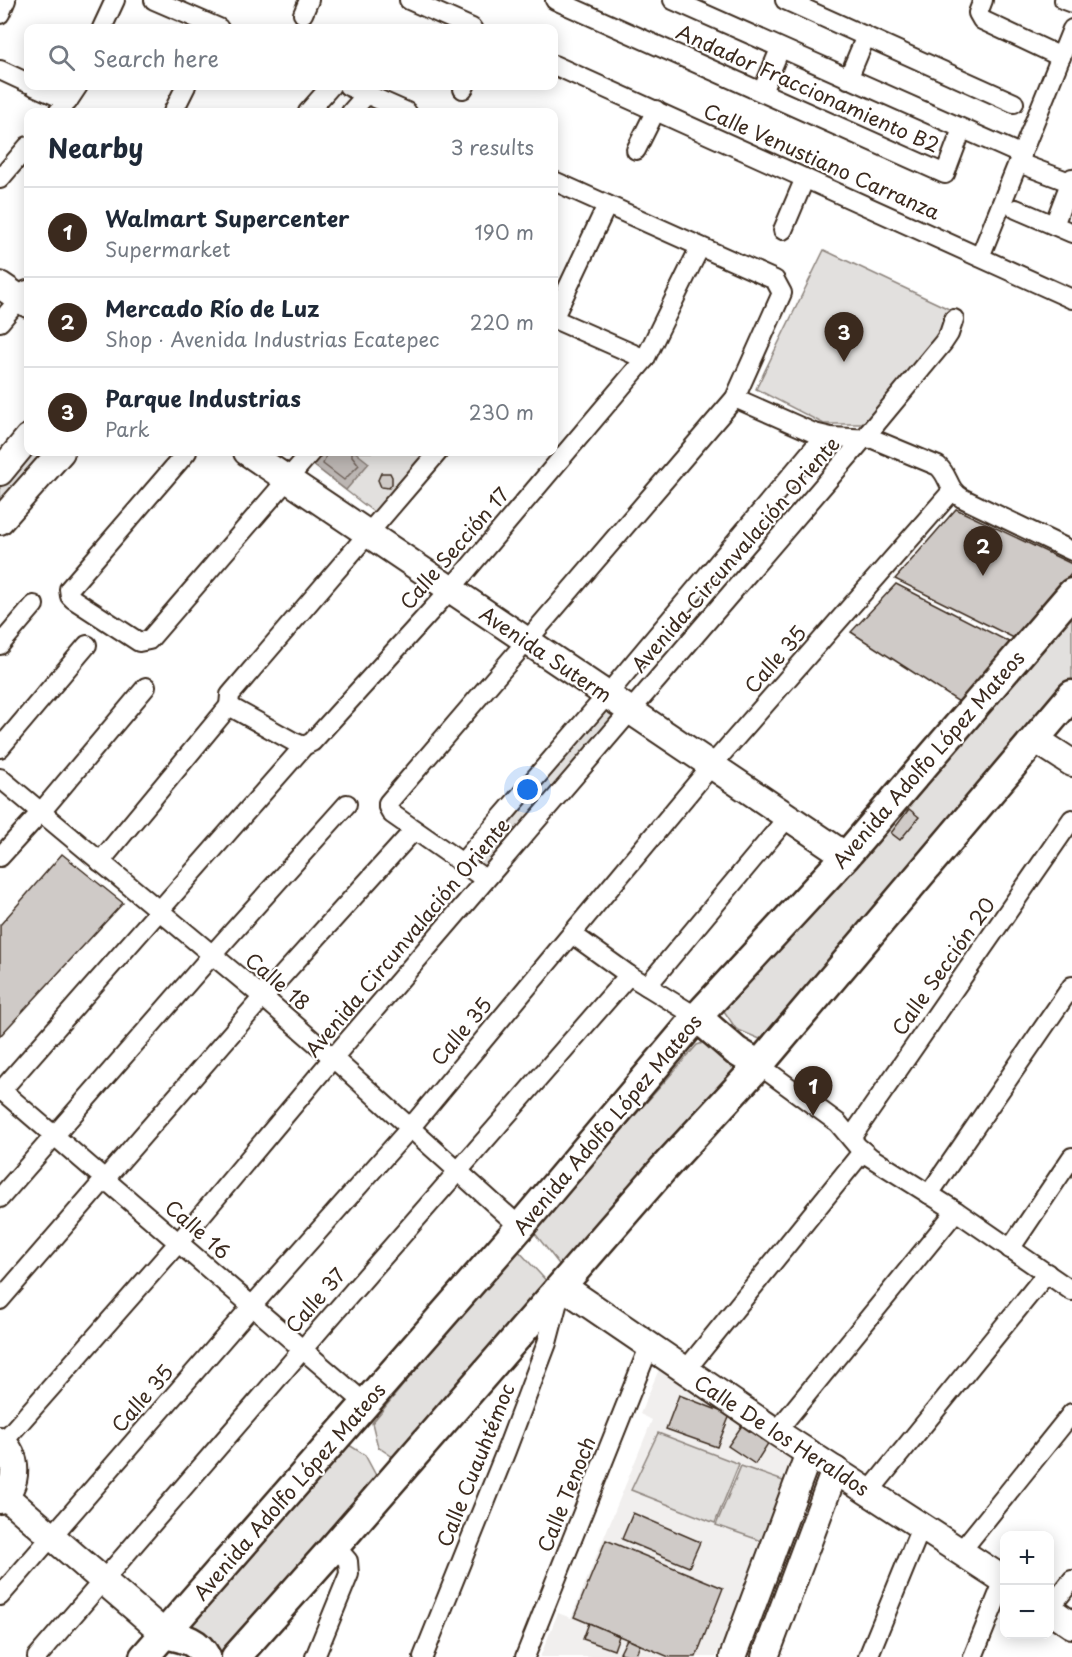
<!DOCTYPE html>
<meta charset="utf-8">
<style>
:root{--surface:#fff;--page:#f6f6f7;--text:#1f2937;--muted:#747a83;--line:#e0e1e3;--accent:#3b2a1e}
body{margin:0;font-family:"Playpen Sans",sans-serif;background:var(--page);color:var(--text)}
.controls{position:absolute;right:18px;bottom:18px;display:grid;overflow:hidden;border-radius:12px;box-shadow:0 3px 15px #0003}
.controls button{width:54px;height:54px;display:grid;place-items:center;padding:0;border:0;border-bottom:2px solid var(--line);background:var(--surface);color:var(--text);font:30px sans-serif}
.you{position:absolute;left:528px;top:790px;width:21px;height:21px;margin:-15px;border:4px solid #fff;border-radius:50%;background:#1a73e8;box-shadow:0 0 0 9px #1a73e833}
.badge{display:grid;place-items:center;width:39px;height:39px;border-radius:50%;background:var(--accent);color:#fff;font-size:20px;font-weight:700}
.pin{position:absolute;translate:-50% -50px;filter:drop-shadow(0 2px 3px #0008)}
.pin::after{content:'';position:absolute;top:32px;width:21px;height:18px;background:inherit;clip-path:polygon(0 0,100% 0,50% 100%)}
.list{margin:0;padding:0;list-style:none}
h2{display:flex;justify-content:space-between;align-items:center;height:78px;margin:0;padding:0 24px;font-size:26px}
h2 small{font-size:20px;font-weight:400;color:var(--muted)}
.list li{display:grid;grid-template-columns:39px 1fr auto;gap:18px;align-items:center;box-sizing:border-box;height:90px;padding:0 24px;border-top:2px solid var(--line)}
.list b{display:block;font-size:22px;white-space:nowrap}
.list p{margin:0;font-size:20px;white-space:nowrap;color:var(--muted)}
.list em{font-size:20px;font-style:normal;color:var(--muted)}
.icon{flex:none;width:33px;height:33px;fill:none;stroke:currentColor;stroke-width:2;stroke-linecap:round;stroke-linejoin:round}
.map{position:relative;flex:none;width:1072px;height:1657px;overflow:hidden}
.search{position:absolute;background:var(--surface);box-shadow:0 3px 15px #0003;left:24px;top:24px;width:534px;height:66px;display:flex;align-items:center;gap:15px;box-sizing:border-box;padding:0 21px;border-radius:12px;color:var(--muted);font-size:22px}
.panel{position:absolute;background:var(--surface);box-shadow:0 3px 15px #0003;left:24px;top:108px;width:534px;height:348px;border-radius:12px}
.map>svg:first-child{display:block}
.built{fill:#f1efee}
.green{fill:#e2e0de;stroke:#8e857e;stroke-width:1.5}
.water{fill:#bcb6b3;stroke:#887e77;stroke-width:1.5}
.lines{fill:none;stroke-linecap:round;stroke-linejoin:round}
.shore{stroke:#6f625a;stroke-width:1.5}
.building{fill:#cfcac7;stroke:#3b2a1e;stroke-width:1.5}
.street-casing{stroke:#3b2a1e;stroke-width:22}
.secondary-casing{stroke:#3b2a1e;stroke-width:30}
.primary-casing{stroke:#3b2a1e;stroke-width:33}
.street{stroke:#fff;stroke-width:18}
.secondary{stroke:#fff;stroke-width:26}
.primary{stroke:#fff;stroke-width:28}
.labels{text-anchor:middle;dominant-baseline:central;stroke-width:4.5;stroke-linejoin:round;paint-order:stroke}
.street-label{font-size:20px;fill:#3b2a1e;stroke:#fff}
</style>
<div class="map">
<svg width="1072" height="1657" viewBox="0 0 1072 1657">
<rect width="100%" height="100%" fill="#fff"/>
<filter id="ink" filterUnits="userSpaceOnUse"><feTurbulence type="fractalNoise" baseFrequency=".0167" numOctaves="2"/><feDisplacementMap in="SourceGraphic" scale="12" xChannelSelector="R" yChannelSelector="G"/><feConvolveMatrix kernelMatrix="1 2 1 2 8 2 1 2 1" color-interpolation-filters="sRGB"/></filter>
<g filter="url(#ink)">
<path class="built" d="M660,1367L798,1458L716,1657H540L558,1613L571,1618L652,1420L640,1414Z"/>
<g class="green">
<path d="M824,250L951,310L942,335L867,424H824L756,389Z"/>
<path d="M28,452H52L0,512V481Z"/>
<path d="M323,452H429L375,513L312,464Z"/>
<path d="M1072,608V680C967,799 864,919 760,1039L736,1029L724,1011Z"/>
<path d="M605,705L618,715L485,868L473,858Z"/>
<path d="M724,1036L743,1064L566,1273L533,1231L697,1045Z"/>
<path d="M516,1248L553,1288L399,1461L378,1447L372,1423Z"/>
<path d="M658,1433L739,1464L715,1523L631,1490Z"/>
<path d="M346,1443L365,1455L380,1483L228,1657L189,1626Z"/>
<path d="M741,1466L786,1482L762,1541L716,1525Z"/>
</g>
<path class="water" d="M323,452H355L369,463L346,490L312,464Z"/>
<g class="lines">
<path class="shore" d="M327,452L323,464L344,480L359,465L352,456V452"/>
</g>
<g class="building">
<path d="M381,473H390L392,477V484L389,488L381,487L378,480Z"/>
<path d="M956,509L1072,564V573L1014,638L895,579Z"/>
<path d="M896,584L1011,643L959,702L851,632Z"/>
<path d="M909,809L919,817L900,840L891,833Z"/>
<path d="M62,854L123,903L0,1036V925Z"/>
<path d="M679,1395L730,1415L717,1447L666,1429Z"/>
<path d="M743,1424L769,1442L755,1464L728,1446Z"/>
<path d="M633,1513L700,1542L689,1567L622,1539Z"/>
<path d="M606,1540L723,1588L696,1657H669L574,1617Z"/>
<path d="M589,1623L619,1636L614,1650L583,1639Z"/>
<path d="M627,1639L640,1645L635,1657L620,1653Z"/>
</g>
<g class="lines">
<g class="street-casing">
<g id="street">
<path d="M154,0L219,28"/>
<path d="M409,0L472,28"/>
<path d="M555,0L945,174L962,129"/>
<path d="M673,0L1022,155"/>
<path d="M785,0L1014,103"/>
<path d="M983,0L978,13L982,20L1061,57"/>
<path d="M1064,0L1072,3"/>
<path d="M0,14L6,0"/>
<path d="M303,14L309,0"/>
<path d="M102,28L115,0"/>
<path d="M554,65L1072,299"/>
<path d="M0,70L28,83"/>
<path d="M848,79L866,36"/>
<path d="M34,86L68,101"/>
<path d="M348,86L407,112"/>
<path d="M463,89L465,86"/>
<path d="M762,92L780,49"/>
<path d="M58,112L68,101L78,86"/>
<path d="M173,112L186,86"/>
<path d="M308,112L331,86"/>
<path d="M351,112L367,94"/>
<path d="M636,150L656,110"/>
<path d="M1019,163L1072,183"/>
<path d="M0,179L28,146"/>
<path d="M1016,209L1072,233"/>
<path d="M1054,225L1072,178"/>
<path d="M783,230L805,178"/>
<path d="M980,257L1072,29"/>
<path d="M554,317L607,205"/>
<path d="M554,319L645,359"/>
<path d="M0,322L27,290"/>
<path d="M735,398L814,433L831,437L873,439L938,466C950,477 947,489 962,498L1072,551"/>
<path d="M187,452L69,589L70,596L73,599L139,642L149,640L311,452"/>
<path d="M0,645L34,605"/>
<path d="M229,706L230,695L438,452"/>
<path d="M229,706L294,742L304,746"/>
<path d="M0,748L87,645"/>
<path d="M0,778L263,997L333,1058L520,1227"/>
<path d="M0,857L41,812L146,687"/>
<path d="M100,862L229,706"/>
<path d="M462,863L607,695L824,436"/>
<path d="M485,879L392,814L388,807V803L735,398L782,293L775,280L554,181"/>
<path d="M572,934L629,975L697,1017"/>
<path d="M647,986L788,817"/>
<path d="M759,1065L838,1123L858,1147L870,1157L956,1211L1072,1291"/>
<path d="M0,1089L366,1404"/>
<path d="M0,1092L304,746L312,742L450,590L645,359L700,247"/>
<path d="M851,1138L1072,819"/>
<path d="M929,1194L1072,986"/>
<path d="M0,1198L212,955L347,804"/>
<path d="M1010,1249L1072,1157"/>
<path d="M0,1300L263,997L414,830"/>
<path d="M685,1371L863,1151"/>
<path d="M776,1432L956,1211"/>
<path d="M3,1442L179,1242L333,1058L865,437L943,343L949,334L954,319"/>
<path d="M869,1492L1047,1273"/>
<path d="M961,1551L1072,1413"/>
<path d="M0,1596L251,1307L411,1127L712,765L952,491"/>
<path d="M1050,1608L1072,1580"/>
<path d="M37,1657L302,1350L629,975"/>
<path d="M315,1657L349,1574L348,1561L335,1546"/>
<path d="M423,1657L506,1451L547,1343L560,1294"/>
<path d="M525,1657L649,1347"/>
<path d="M868,1657L922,1525"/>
<path d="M973,1657L1004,1580"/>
</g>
</g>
<g class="secondary-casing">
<g id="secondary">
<path d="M0,285L28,304"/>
<path d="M247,452L846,856"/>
<path d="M0,472L28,438"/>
<path d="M0,521L61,452"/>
<path d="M1035,739L1072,763"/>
<path d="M562,1286L776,1432L1004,1580"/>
<path d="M0,1440C19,1456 19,1484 0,1500"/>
<path d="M5,1496L165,1634"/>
<path d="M1050,1610L1072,1625"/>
<path d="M733,1657L809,1453"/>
<path d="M765,1657L835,1470"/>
</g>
</g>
<g class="primary-casing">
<g id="primary">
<path d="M697,1017L736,1051L759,1065"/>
<path d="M165,1634C183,1638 197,1640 206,1657"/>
<path d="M144,1657L520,1227L697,1017L846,856L1072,593"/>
<path d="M236,1657L335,1546L663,1169L759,1065L1072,695"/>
</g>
</g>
<use href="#street" class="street"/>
<use href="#secondary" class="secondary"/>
<use href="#primary" class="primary"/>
</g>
</g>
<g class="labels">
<g class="street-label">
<text transform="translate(808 88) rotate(24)">Andador Fraccionamiento B2</text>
<text transform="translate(822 161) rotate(24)">Calle Venustiano Carranza</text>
<text transform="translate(454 548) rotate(-49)">Calle Sección 17</text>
<text transform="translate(735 554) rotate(-49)">Avenida Circunvalación Oriente</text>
<text transform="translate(546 654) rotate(34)">Avenida Suterm</text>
<text transform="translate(775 659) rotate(-49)">Calle 35</text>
<text transform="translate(928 759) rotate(-49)">Avenida Adolfo López Mateos</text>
<text transform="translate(407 937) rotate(-50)">Avenida Circunvalación Oriente</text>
<text transform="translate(943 966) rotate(-55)">Calle Sección 20</text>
<text transform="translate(278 981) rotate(40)">Calle 18</text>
<text transform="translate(461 1031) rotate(-50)">Calle 35</text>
<text transform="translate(607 1124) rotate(-50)">Avenida Adolfo López Mateos</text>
<text transform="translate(198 1229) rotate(41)">Calle 16</text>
<text transform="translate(315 1300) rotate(-49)">Calle 37</text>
<text transform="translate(142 1398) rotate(-49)">Calle 35</text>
<text transform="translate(782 1435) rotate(33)">Calle De los Heraldos</text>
<text transform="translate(475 1465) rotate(-68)">Calle Cuauhtémoc</text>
<text transform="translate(289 1491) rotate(-49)">Avenida Adolfo López Mateos</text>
<text transform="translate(566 1494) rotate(-68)">Calle Tenoch</text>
</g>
</g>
</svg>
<div class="controls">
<button>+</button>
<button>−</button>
</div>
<div class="you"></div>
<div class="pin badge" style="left:813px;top:1116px">1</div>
<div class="pin badge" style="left:983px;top:576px">2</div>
<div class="pin badge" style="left:844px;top:362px">3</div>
<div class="search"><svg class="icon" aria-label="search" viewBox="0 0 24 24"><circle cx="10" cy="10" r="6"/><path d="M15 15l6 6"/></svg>Search here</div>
<section class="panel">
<h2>Nearby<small>3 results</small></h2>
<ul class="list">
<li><span class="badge">1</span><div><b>Walmart Supercenter</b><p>Supermarket</p></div><em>190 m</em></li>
<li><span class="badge">2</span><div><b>Mercado Río de Luz</b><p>Shop · Avenida Industrias Ecatepec</p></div><em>220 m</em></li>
<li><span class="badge">3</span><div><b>Parque Industrias</b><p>Park</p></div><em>230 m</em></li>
</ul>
</section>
</div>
